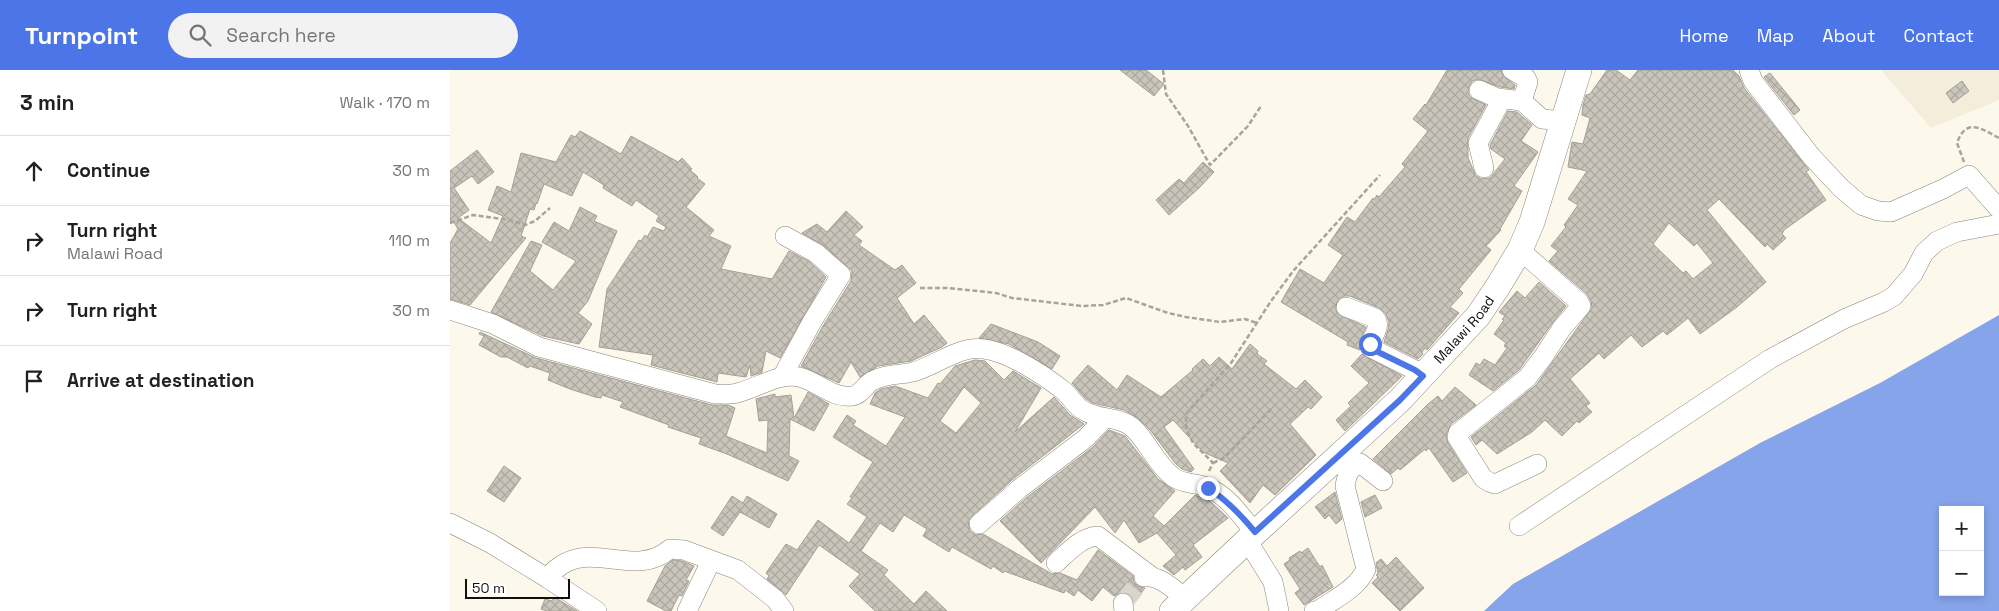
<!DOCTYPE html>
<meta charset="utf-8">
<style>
:root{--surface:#fff;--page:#f2f2f2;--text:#202124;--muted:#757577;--line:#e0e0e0;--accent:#4c75e8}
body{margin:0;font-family:"Space Grotesk",sans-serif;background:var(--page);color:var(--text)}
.controls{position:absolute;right:15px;bottom:15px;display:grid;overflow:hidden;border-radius:0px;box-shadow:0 2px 8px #0003}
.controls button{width:45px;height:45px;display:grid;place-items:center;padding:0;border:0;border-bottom:1px solid var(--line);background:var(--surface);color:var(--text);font:25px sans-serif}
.scale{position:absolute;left:15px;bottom:12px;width:105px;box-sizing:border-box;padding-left:5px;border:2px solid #12100d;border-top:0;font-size:14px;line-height:18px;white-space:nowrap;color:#12100d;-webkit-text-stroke:4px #fff;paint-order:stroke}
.stop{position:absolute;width:15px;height:15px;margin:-11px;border:4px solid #4c75e8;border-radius:50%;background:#fff}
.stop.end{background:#4c75e8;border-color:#fff;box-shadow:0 1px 5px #0008}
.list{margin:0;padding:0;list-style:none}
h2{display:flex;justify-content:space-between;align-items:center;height:65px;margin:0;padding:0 20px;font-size:21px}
h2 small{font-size:16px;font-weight:400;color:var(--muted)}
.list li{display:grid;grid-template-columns:32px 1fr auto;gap:15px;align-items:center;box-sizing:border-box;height:70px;padding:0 20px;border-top:1px solid var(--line)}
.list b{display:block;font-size:19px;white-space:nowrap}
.list p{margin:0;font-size:16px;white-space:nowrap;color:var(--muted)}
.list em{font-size:16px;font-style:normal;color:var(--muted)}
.icon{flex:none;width:28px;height:28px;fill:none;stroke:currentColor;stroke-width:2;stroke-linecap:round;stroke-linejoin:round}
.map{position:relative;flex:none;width:1549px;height:541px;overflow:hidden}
header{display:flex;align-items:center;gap:30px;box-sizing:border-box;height:70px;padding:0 25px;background:var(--accent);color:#fff}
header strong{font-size:24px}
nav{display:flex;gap:28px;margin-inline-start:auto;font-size:18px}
.search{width:350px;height:45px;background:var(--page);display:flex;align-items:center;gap:12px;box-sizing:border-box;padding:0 18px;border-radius:28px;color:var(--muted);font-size:19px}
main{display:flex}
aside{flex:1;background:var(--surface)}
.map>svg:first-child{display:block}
.built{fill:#f5eddb}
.water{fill:#86a4ea;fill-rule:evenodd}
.building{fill:url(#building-cross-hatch);stroke:#a5a096;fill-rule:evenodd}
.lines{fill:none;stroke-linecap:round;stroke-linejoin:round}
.minor-tunnel{stroke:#d9d5cb;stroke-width:19;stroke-dasharray:19 9;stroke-linecap:butt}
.minor-casing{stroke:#89857b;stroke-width:20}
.major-casing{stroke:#89857b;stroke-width:26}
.path{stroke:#a8a49c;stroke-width:2.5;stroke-dasharray:5 2.5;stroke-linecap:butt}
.minor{stroke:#fff;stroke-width:19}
.major{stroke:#fff;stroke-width:25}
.route{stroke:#4c75e8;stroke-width:6}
.labels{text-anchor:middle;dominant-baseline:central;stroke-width:4;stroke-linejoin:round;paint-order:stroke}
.street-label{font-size:14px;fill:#12100d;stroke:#fff}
</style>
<header>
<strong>Turnpoint</strong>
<div class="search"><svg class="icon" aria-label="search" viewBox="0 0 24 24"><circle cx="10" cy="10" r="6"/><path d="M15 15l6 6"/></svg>Search here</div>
<nav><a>Home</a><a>Map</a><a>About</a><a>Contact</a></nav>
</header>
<main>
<aside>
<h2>3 min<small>Walk · 170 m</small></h2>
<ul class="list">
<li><svg class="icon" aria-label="ahead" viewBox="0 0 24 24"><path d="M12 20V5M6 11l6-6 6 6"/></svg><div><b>Continue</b></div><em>30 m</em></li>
<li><svg class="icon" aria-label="right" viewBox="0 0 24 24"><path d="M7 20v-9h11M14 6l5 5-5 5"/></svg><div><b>Turn right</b><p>Malawi Road</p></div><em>110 m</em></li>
<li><svg class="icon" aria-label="right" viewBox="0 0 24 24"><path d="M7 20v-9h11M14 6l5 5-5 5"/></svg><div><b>Turn right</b></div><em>30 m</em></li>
<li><svg class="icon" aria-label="arrive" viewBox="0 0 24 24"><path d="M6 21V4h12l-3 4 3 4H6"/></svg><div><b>Arrive at destination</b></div></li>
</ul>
</aside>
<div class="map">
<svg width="1549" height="541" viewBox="0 0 1549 541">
<defs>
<pattern id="building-cross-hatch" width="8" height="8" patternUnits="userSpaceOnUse" patternTransform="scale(1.25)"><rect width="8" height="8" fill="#cac5bb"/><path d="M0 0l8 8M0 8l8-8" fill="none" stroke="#aca8a0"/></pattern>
</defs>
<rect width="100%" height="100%" fill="#fcf8ec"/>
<path class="built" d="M1431,0H1549V30L1481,58Z"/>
<path class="water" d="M1549,245V541H1034L1063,514L1310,373L1430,313ZM1493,440H1530V522H1493Z"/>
<g class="building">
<path d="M670,0H696L714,14L704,26Z"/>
<path d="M997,0H1051L1053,6L1065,15L1064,19L1050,17L1028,9L1022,11L1019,16L1018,22L1020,27L1036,35L1018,68V88L1026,106L1031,109L1040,108L1055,89L1041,79L1040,75L1058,41L1067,42L1082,55L1071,71L1088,82L1064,116L1072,121L1050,159L1051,160L1036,176L1041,180L1009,219L1013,223L1000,237L1009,243L977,280L975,278L972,282L973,284L968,289L934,272L938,260L939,252L936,244L929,238L900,226H894L889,229L885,238L888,244L916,257L910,270V280L897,275L898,272L831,232L850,199L874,213L893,185L878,175L897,147L905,152L923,128L924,130L927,125L929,127L955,97L952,94L978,61L963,49L975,34L976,35Z"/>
<path d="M1157,0H1166L1180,10L1188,0H1283L1289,6L1294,18L1359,100L1356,102L1376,130L1334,160L1332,164L1336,168L1323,180L1317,174L1315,177L1269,129L1257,140L1316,212L1287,237L1250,264L1238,248L1217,265L1213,261L1192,277L1181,265L1154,289L1149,283L1120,309L1140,333L1136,336L1142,342L1129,353L1127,351L1112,366L1095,350L1082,362L1047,384L1032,370L1026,375L1021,367L1086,315L1142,238L1141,231L1137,224L1099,191L1108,181L1101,176L1116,157L1114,155L1128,135L1118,129L1137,101L1118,97L1122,72L1133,74L1140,48L1132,45L1133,35L1136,25L1140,24ZM1219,153L1244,176L1247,173L1263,193L1243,209L1236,201L1233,203L1203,174Z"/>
<path d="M1320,3L1350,40L1344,45L1314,7Z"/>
<path d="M1512,11L1519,21L1503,33L1496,23Z"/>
<path d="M130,61L171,84L181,66L228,92L232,88L242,99L240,100L248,107L247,108L255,114L236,137L264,160L259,166L281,176L271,199L322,209L339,181L360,192L376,207L330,288L316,281L312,302L301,306L300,295L296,307L268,303L267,312L201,295L203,285L149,277L157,219L189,170L191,171L195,165L197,167L203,157L214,161L216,157L206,151L209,146L186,130L182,136L153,118L154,115L133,102L122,126L94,114L87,134L86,133L84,140L80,139L71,166L76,168L20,235L0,229V173L8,159L3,151L0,153V101L27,80L44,102L28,114L22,106L4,118L19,140L8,148L41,173L53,146L38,140L47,116L61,122L71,83L106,92L121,65L125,67Z"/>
<path d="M753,92L764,102L749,118L719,145L706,130L729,109L734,113Z"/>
<path d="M130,137L147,146L144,151L167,161L138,231L128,243L142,254L129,274L93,266L41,242L81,171L92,175L80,201L103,220L126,191L92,172L104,152L119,161Z"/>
<path d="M396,141L413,157L404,165L412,171L409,175L445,200L452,195L466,213L447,228L464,254L474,245L497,273L492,277L461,291L428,296L410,307L401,292L389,313L351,296L373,256L401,211L402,201L373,175L352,163L367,154L377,162Z"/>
<path d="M1089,212L1116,236L1103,252L1069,300L1043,321L1019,305L1026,293L1030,295L1034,289L1045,295L1057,278L1054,276L1056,273L1044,264L1054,250L1052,249L1055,246L1049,242L1067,221L1075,228Z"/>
<path d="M541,254L588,272L610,286L602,299L559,274L529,268Z"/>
<path d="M30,262L86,288L262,335H278L285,338L276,366L317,383L318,350L309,351L306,329L325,324V327L341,325L344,348L358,322L379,334L364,361L340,349L339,386L349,391L338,411L277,384L249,374L251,368L218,357L219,355L170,337L173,332L152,325L151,328L145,327L120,319L98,310L100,303L80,296L78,298L57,287H51L29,275L34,266L29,264Z"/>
<path d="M800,274L808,281L807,284L817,291L814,294L846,319L855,310L872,327L861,339L858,337L840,354L866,385L825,425L813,415L800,433L770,401L778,393L753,382L723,350L714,357L744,399L741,402L732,399L725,393L701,361L688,348L674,340L643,333L635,328L622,313L638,295L667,320L677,305L711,327L743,300L742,299L753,289L760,296L769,287L782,299Z"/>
<path d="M912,284L952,306L895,361L886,350L901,336L898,333L919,313L901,296Z"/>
<path d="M525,290L535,291L554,310L563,301L591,318L565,362L604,327L620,345L634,354L562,410L522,446L518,451L520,461L526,465L533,464L602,504L610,503L627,510L648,480L683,506L684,512L688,516L695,518L684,532L682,527L678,523L671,522L664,526L653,517L642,531L628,520L624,526L615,520L614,523L554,501L553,503L543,496L541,499L502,477L499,482L473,466L477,459L454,445L443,462L430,453L411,481L438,500L434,505L464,534L476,521L497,541H425L399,516L410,504L369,475L336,525L317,509L319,506L316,503L336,474L347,480L368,450L399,473L417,447L397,434L402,428L400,427L423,392L383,367L397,345L406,351L403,355L436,376L455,347L420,334L425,323L431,319L445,316L478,328L488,313L490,314L505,296ZM514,317L531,333L506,363L490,351Z"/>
<path d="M1005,317L1026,335L1001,354L996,365L998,373L1017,403L1003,412L979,378L976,381L975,379L950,400L948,398L941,404L923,389L978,334L988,326L992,331Z"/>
<path d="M659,360L675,366L708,409L725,421L703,446L714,456L745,425L760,431L778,448L743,475L752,487L735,500L733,497L724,505L713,496L726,485L707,463L689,473L674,450L665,463L645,437L591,493L550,451L576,428L643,377Z"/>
<path d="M54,396L71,408L54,432L37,421Z"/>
<path d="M885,422L892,449L886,454L879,445L875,449L865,437Z"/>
<path d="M925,425L932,438L915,447L911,432Z"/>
<path d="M282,426L293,433L297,426L327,444L319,458L290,442L273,466L261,458Z"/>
<path d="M858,478L870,497L872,495L883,517L854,535L845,523L850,519L834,494L840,490L839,488L850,481L851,483Z"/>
<path d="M946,487L974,518L950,541L922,513L928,507L926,505L928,504L926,493L931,489L937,496Z"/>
<path d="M223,490L232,491L244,496L236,510L239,511L232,526L229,525L221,541H216L197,531L215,496Z"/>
<path d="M104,527L109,530L127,541H97L91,539L95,529L102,531Z"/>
</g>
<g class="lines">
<path class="minor-tunnel" d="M673,533L694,507"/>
<g class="minor-casing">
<g id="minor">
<path d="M1062,0L1076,8L1078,12L1072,31"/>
<path d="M1299,0L1303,11L1361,86L1391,118L1411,135L1428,141L1441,142L1493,119L1519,105L1549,139"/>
<path d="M1029,20L1047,28L1072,31L1092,49L1115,51"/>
<path d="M1034,98L1028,73L1052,29"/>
<path d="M1070,180L1129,232L1131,236L1112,258L1093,287L1077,308L1008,363L1007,367L1033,408L1039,412L1045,414L1087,394"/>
<path d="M896,237L925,248C932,255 923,266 920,274L921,278L965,300L973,306"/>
<path d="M0,240L43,254L89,277L265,324C272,324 281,325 287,323C308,318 327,303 349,307C367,311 383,329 402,326C411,325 415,315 422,311C434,304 450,305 463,302C486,296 509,275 534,279C559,282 595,306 614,321C621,327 625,336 633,340C647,350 669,346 682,357C697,370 705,393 723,407C734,415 747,412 759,418C778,426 792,447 805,463"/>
<path d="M332,307L363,250L391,205L366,183L335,166"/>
<path d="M0,453L40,473L97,508C102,502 108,497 115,493C148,475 187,507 220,479L234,480L288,500L325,529L334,541"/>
<path d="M529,454L569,419L636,368L654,349"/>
<path d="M1069,456L1320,289L1394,249L1434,232L1444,226L1463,204L1474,183L1487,171L1507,162L1549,154"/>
<path d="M797,470L823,512L829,541"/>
<path d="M606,493C618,482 631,467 648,466L701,506"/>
<path d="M694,507C710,505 723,519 735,528"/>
<path d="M97,508L147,541"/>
<path d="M673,533L674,541"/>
<path d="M237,541L261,491"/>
<path d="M864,541L869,540C886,528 908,518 916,499L895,416C897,404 899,398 910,393L933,411"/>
</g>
</g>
<g class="major-casing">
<g id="major">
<path id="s1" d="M722,541L805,463L950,330L1028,246L1047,218L1070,180L1082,152L1129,0"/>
</g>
</g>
<g class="path">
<path d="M713,0L716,24L738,56L760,95L798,56L811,36"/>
<path d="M1514,92L1507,73C1516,47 1532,59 1549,68"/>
<path d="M0,153L23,145L59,150L75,155L85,151L100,138"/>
<path d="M470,218H497L546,223L562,228L632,236L653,235L676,228L718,243L736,247L770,252L795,249L807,253"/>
<path d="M763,393L774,388L821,339"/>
<path d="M759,401L763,393L743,373L736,358V344L781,293L821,231L844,200L930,105"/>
</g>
<use href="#minor" class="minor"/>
<use href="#major" class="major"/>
</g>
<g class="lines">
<path class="route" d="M758,418C777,430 791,445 805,462L950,330L973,306L965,300L924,280L920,274"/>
</g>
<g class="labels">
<g class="street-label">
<text stroke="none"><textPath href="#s1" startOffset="406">Malawi Road</textPath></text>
</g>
</g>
</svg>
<div class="controls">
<button>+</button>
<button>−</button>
</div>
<div class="scale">50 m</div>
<div class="stop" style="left:920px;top:274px"></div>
<div class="stop end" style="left:758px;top:418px"></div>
</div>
</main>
